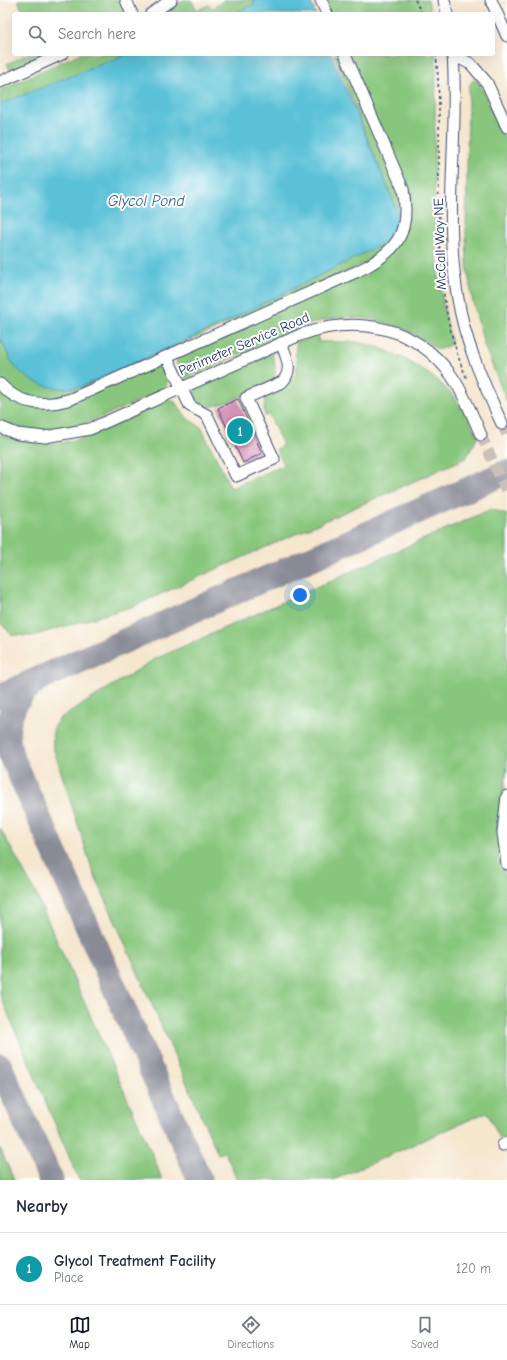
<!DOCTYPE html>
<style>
:root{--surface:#fff;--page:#f2f2f3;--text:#1f2937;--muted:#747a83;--line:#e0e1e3;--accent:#111827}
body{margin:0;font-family:"Comic Neue",sans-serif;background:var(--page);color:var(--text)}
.you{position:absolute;left:300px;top:595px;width:14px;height:14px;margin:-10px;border:3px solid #fff;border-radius:50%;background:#1a73e8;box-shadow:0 0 0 6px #1a73e833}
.badge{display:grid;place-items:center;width:26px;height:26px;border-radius:50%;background:var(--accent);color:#fff;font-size:13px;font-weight:700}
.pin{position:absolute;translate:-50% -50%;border:2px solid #fff;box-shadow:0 1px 4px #0006}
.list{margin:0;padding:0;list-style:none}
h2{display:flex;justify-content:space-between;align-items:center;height:52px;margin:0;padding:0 16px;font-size:17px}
h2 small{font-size:13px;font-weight:400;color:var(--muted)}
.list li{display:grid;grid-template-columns:26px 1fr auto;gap:12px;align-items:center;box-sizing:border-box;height:72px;padding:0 16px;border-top:1px solid var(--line)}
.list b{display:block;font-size:15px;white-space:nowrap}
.list p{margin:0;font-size:13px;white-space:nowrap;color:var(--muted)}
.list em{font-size:13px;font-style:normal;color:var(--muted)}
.icon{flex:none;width:22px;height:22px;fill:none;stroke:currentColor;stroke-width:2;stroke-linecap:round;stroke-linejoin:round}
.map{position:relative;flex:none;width:507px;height:1180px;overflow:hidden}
.search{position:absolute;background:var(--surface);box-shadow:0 4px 16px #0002;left:12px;right:12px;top:12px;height:44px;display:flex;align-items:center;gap:10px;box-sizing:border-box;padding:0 14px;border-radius:4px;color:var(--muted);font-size:15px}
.sheet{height:124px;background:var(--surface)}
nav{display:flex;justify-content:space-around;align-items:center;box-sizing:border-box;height:56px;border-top:1px solid var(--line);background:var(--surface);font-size:11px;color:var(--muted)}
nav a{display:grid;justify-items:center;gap:2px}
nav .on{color:var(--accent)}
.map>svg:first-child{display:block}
.green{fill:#88c67d;stroke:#527a6e}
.water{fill:#5ac1d7;stroke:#3a789a}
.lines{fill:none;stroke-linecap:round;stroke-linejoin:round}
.taxiway{stroke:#888a96;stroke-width:25}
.building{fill:#d18cb5}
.minor-tunnel{stroke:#c9c1b8;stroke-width:11;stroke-dasharray:11 5.5;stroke-linecap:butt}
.minor-casing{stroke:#3c4a6f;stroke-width:13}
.path{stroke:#3c4a6f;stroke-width:1.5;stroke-dasharray:3 3;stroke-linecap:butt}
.minor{stroke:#fff;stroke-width:11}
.labels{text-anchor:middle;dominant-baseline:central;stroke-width:4;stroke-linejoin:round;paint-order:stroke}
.street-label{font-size:14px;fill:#1b2f5e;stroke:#fff}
.water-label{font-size:15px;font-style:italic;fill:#2e5b82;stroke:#fff}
</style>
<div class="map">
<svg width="507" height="1180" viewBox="0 0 507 1180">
<rect width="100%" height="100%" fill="#fff"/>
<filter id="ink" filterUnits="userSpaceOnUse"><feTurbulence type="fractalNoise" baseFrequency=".025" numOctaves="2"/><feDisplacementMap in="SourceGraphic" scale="8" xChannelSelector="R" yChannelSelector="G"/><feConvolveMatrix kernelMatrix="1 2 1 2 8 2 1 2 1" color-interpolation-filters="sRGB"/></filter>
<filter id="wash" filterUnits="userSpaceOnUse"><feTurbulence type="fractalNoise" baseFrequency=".012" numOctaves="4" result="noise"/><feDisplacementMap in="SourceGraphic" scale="16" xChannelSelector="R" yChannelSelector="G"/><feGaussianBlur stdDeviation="0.9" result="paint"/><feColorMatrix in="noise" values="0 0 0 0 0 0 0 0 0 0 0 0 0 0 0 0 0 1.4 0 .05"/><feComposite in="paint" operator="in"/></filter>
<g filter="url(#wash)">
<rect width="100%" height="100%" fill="#f5e6ce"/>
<g class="green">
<path d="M18,0H122L124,5V13L24,14Z"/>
<path d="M183,0H191L197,10L209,5L213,8L224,0H255L253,5L231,14H164Z"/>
<path d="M324,0H428L431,14H330Z"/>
<path d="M28,54H52L11,72L7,64Z"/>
<path d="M79,54H130L0,105V90Z"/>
<path d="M334,54H341L399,186L403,219L390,246L368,262L58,399L38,401L18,394L4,383L0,377V337L5,348L83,386L218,326L381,245C394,235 395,227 397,212Z"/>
<path d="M348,54H436C436,150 426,250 452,344L438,350C404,324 364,311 321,321C303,325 285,335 267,342C240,354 213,366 186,378C178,371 173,363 180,354L371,268L409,216Z"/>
<path d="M474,79L480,84L507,144V402L484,345L472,298L467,266L466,232L468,102L469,86Z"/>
<path d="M319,334L318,342C330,342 343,341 355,342C388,346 434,372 455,398C465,410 471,423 478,437L466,458L134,606L32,636L12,635L0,623V434C18,440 41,445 60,443C95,438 135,415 168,400L175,402L188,419L201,427L231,488L284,465L276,449L283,445L269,415L265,416L264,407L266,396C279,390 296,384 297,367C297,358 294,351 297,342Z"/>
<path d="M272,354C275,365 278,373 271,383C257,389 181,431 196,387Z"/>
<path d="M152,366H159C167,373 169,379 165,389C114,411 56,447 0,421V389L38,407Z"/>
<path d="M491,509L507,515V770L497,832L499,858L507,881V1137L501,1140L487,1112L333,1180H237L225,1152L218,1154L92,869L53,747C52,735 52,728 59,719L155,659Z"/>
<path d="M0,828L35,892L154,1158L162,1180H79L0,995Z"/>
<path d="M0,1148L14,1180H0Z"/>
</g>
<g class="water">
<path d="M255,0H310L316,14H231L253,5Z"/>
<path d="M127,54H331L394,202C400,220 396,234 381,245L218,326L83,386C58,393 27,385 12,362C7,354 4,345 0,337V104Z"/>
</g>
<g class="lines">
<g class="taxiway">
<path d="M0,696L507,472"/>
<path d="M0,730L200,1180"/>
<path d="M10,749C3,726 13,698 33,684"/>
<path d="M0,1066L51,1180"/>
</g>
</g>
<g id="blocks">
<path class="building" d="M238,399L262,453L243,463L218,408Z"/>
</g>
</g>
<g filter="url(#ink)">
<use href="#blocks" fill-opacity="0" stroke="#3c4a6f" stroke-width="1"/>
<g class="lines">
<g class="minor-tunnel">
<path d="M502,424L507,435"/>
<path d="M481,435L507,493"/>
</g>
<g class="minor-casing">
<g id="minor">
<path d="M126,0L132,14"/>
<path d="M321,0L327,14"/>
<path d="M444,0L447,14"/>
<path d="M491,0L507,36"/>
<path d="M151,14L171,0"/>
<path d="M453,54C459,135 443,218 458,299C465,343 484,384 502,424"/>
<path d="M453,55L471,64L487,83L507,127"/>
<path d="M0,82L62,54"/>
<path d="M167,357L190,406L207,415L236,476L274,459L246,398L282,382C294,370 286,356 281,343"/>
<path d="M0,384C19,405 45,407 71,399L358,271C397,252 411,233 403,189L345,54"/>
<path d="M0,427L17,434L45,437L90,429L300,335C355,315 415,325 451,375C464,393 472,415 481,435"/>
<path d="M507,796L503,832L507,864"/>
<path d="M503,1145L507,1143"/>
</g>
</g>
<g class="path">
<path d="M415,0L422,14"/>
<path d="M436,54C447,161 422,277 467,379"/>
</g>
<use href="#minor" class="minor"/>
</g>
</g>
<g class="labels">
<g class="street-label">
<text transform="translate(440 244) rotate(-92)">McCall Way NE</text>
<text transform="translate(244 344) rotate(-23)">Perimeter Service Road</text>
</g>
<g class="water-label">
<text x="146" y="201">Glycol Pond</text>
</g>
</g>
</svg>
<div class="you"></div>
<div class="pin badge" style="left:240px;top:431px;background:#0f9aa8">1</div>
<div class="search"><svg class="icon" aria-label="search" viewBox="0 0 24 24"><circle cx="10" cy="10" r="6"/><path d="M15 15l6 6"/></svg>Search here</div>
</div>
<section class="sheet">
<h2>Nearby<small></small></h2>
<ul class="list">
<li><span class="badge" style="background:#0f9aa8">1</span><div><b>Glycol Treatment Facility</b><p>Place</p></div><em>120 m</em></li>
</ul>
</section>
<nav>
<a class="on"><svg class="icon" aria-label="map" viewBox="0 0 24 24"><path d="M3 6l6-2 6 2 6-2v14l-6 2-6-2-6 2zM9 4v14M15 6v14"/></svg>Map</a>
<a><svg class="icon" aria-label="directions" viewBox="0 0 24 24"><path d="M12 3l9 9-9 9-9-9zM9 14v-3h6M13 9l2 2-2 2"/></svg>Directions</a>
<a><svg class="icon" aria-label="saved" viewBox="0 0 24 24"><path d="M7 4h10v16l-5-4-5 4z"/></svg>Saved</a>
</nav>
